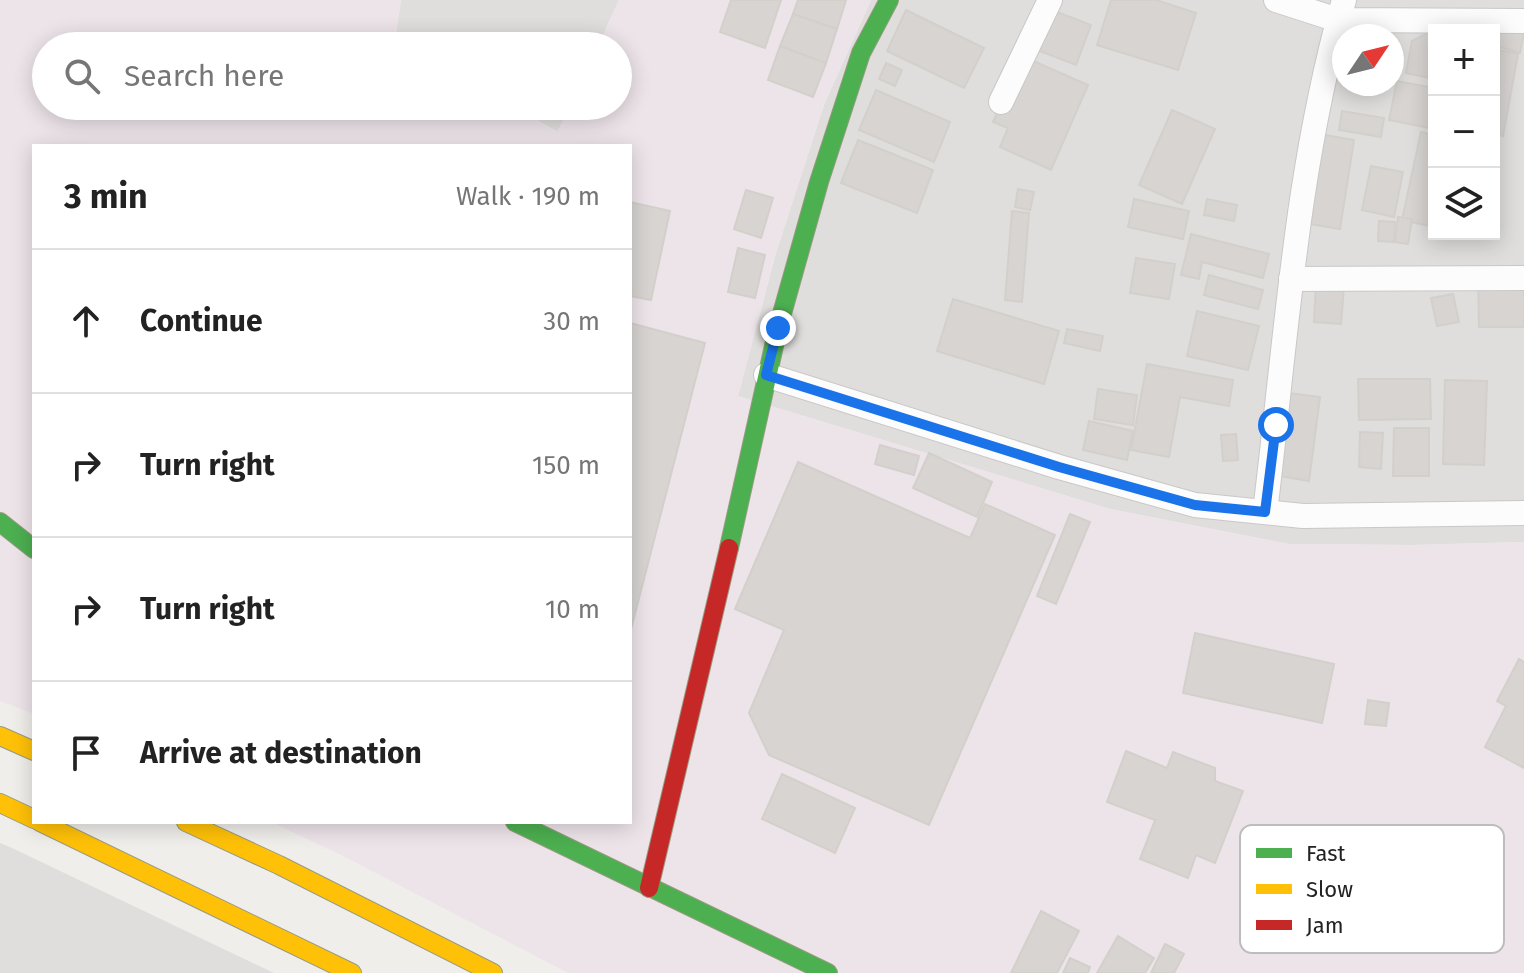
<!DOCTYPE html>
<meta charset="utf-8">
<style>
:root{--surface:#fff;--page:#f2f2f2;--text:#222;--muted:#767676;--line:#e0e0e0}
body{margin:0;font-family:"Fira Sans",sans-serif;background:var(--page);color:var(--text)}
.controls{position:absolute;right:24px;top:24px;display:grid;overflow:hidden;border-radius:0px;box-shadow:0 4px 20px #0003}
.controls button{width:72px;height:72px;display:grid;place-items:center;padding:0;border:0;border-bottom:2px solid var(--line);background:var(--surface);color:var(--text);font:40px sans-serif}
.compass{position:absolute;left:1332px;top:24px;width:72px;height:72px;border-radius:50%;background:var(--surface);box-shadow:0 4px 20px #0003;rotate:55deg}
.stop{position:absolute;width:24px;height:24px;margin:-18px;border:6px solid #1a73e8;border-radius:50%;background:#fff}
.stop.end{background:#1a73e8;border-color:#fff;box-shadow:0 2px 8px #0008}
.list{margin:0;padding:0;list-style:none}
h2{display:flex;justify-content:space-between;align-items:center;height:104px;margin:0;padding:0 32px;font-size:34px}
h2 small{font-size:26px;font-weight:400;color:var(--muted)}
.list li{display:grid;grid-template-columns:52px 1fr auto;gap:24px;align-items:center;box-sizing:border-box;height:144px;padding:0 32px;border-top:2px solid var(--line)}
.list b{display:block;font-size:30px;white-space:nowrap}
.list em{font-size:26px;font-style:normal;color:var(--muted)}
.icon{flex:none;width:44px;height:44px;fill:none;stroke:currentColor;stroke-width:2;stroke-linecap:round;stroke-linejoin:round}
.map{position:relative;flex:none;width:1524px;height:973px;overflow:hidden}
.search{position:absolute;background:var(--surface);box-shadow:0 4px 20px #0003;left:32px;top:32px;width:600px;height:88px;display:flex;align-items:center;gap:20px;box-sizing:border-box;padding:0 28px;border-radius:44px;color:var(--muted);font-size:30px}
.panel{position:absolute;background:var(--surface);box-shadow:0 4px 20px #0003;left:32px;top:144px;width:600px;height:680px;border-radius:0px}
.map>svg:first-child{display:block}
.residential{fill:#dfdedc;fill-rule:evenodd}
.industrial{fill:#ede4e9}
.building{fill:#d7d4d2;stroke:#d3d0cc;stroke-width:2}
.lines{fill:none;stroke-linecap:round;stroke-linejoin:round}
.street-casing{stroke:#c9c8c7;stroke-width:26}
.fast-casing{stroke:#999a82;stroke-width:20}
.slow-casing{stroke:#999a82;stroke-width:20}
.jam-casing{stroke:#999a82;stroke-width:20}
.street{stroke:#fdfcfc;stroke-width:24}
.fast{stroke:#4caf50;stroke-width:18}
.slow{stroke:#ffc107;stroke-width:18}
.jam{stroke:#c62828;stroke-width:18}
.route{stroke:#1a73e8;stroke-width:10}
.key{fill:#fff;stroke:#bdbdbd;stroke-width:2}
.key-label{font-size:22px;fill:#222}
</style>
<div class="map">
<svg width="1524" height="973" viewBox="0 0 1524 973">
<rect width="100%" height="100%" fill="#f0eeeb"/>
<g class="residential">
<path d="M401,0H619L598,46H405L395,40Z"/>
<path d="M871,0H1524V542L1413,545L1289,544L1110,509L738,396L776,253L824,105ZM1434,30H1494V234H1434ZM1344,36H1392V84H1344Z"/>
<path d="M512,106H570L558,132Z"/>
<path d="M0,843L12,848L274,973H0Z"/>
</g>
<path class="industrial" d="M0,0H401L395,40L405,46H46V106H512L557,132L570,106H618V46H598L619,0H871L824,105L776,253L738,396L1110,509L1289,544L1413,545L1524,542V973H568L343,856L271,822H630V146H34V714L0,701Z"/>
<g class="building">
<path d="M731,0H781L765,48L720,32Z"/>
<path d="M798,0H846L837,29L793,14Z"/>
<path d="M1111,0H1156L1196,13L1178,70L1097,45Z"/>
<path d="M906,10L984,48L964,88L887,51Z"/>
<path d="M1052,10L1091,25L1076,65L1037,50Z"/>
<path d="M793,14L837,29L826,63L780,46Z"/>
<path d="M1501,27L1524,33L1520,53L1496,46Z"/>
<path d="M1430,32L1434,33V79L1406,73L1412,41Z"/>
<path d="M780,46L826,63L813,97L768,80Z"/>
<path d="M1499,50L1518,54L1503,136L1494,134V75Z"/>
<path d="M1022,56L1088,85L1051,170L1000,147L1008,128L993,122Z"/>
<path d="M886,63L902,70L895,86L879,79Z"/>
<path d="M1397,81L1434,88V129L1389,120Z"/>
<path d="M876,90L950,122L934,162L859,130Z"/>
<path d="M1172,110L1215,129L1182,204L1139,185Z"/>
<path d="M1342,111L1384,118L1381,137L1339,130Z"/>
<path d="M1421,132L1434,135V227L1402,220Z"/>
<path d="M1319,134L1354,140L1340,229L1304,223Z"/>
<path d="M858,140L933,170L917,213L841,183Z"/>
<path d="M1371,166L1403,172L1394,217L1362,210Z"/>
<path d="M1018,189L1034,192L1030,210L1015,207Z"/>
<path d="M746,190L773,198L761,238L734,229Z"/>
<path d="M1134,199L1189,211L1183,239L1128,227Z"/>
<path d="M1207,199L1237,205L1234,221L1204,215Z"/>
<path d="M630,202L670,211L651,300L630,296Z"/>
<path d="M1012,211L1029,213L1022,302L1005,300Z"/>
<path d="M1398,217L1412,219L1408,244L1395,242Z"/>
<path d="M1379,221L1395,222L1394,242L1378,241Z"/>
<path d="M1191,234L1269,254L1263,278L1202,262L1199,279L1181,275Z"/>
<path d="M738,248L765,255L755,298L728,292Z"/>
<path d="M1136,258L1175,264L1169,299L1130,293Z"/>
<path d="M1478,272L1524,273V327H1479Z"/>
<path d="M1209,275L1263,290L1258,309L1204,295Z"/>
<path d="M1316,284L1344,287L1341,324L1314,322Z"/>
<path d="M1453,294L1459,322L1437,326L1431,298Z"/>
<path d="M953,299L1059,331L1044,384L937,351Z"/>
<path d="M1197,311L1259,326L1248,370L1187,356Z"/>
<path d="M630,323L705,343L630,633Z"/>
<path d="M1067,329L1103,336L1100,351L1064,343Z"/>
<path d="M1147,364L1233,380L1229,406L1180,397L1169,457L1131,450Z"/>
<path d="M1358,379H1430L1431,419L1359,420Z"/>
<path d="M1445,380L1487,381L1484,465L1443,464Z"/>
<path d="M1098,389L1137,395L1133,425L1094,419Z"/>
<path d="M1289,393L1320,397L1309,481L1279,476Z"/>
<path d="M1089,421L1133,431L1127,460L1083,450Z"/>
<path d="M1394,428H1429V476H1393Z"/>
<path d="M1360,432L1383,433L1381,469L1359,467Z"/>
<path d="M1236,434L1238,460L1223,461L1221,435Z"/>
<path d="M880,445L919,456L914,475L875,464Z"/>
<path d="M929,453L992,482L977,517L913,488Z"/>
<path d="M798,462L970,538L985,504L1055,535L929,825L769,755L749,713L784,630L735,609Z"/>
<path d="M1070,514L1090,522L1056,604L1037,596Z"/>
<path d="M1195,633L1334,664L1322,723L1183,693Z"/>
<path d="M1519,659L1524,662V768L1485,747L1506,706L1497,701Z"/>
<path d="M1368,700L1389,703L1386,726L1365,724Z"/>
<path d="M1126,751L1167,768L1173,752L1215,768V781L1243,791L1215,863L1196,855L1188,878L1140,859L1155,820L1107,802Z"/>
<path d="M782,774L855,808L835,853L762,819Z"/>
<path d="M1041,911L1079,931L1057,973H1011Z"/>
<path d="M1118,936L1154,958L1145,973H1097Z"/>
<path d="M1165,944L1184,954L1174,973H1151Z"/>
<path d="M1070,958L1090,967L1088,973H1063Z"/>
</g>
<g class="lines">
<g class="street-casing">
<g id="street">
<path d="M1276,0L1338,20L1524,21"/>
<path d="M1001,102L1050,0"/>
<path d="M1291,279L1524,278"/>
<path d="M766,375L1059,467L1195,505L1303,516L1524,513"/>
<path d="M1265,512C1286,341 1296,167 1344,0"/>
</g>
</g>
<g class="fast-casing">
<g id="fast">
<path d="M0,522L34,549"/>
<path d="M729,548L778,328L819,182L861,53L889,0"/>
<path d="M515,822L828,973"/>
</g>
</g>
<g class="slow-casing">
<g id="slow">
<path d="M0,736L34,751"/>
<path d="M0,803L34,819"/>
<path d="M40,822L352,973"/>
<path d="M186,822L279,865L493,973"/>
</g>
</g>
<g class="jam-casing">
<path id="jam" d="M649,888L729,548"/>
</g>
<use href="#street" class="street"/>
<use href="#fast" class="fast"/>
<use href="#slow" class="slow"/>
<use href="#jam" class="jam"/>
</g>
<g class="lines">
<path class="route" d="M778,328L766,375L1059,467L1195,505L1265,512L1276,425"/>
</g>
<rect x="1240" y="825" width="264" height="128" rx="12" class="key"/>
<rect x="1256" y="848" width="36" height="10" fill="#4caf50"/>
<rect x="1256" y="884" width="36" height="10" fill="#ffc107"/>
<rect x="1256" y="920" width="36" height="10" fill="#c62828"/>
<g class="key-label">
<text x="1306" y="861">Fast</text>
<text x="1306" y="897">Slow</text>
<text x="1306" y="933">Jam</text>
</g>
</svg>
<div class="controls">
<button>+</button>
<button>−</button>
<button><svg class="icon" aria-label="layers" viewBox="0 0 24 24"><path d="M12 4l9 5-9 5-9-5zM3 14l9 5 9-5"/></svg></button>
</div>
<svg class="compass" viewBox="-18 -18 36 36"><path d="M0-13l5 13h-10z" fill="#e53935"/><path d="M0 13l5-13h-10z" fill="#767676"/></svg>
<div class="stop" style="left:1276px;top:425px"></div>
<div class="stop end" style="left:778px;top:328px"></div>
<div class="search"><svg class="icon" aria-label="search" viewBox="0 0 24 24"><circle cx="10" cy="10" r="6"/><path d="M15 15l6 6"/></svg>Search here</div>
<section class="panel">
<h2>3 min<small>Walk · 190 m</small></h2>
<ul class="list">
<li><svg class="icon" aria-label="ahead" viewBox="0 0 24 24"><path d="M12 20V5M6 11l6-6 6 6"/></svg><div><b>Continue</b></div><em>30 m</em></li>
<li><svg class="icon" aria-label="right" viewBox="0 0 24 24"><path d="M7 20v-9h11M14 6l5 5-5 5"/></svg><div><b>Turn right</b></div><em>150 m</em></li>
<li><svg class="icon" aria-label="right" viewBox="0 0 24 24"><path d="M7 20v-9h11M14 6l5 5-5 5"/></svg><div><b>Turn right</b></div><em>10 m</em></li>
<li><svg class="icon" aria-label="arrive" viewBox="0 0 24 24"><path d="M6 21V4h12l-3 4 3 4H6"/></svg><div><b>Arrive at destination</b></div></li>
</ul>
</section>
</div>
